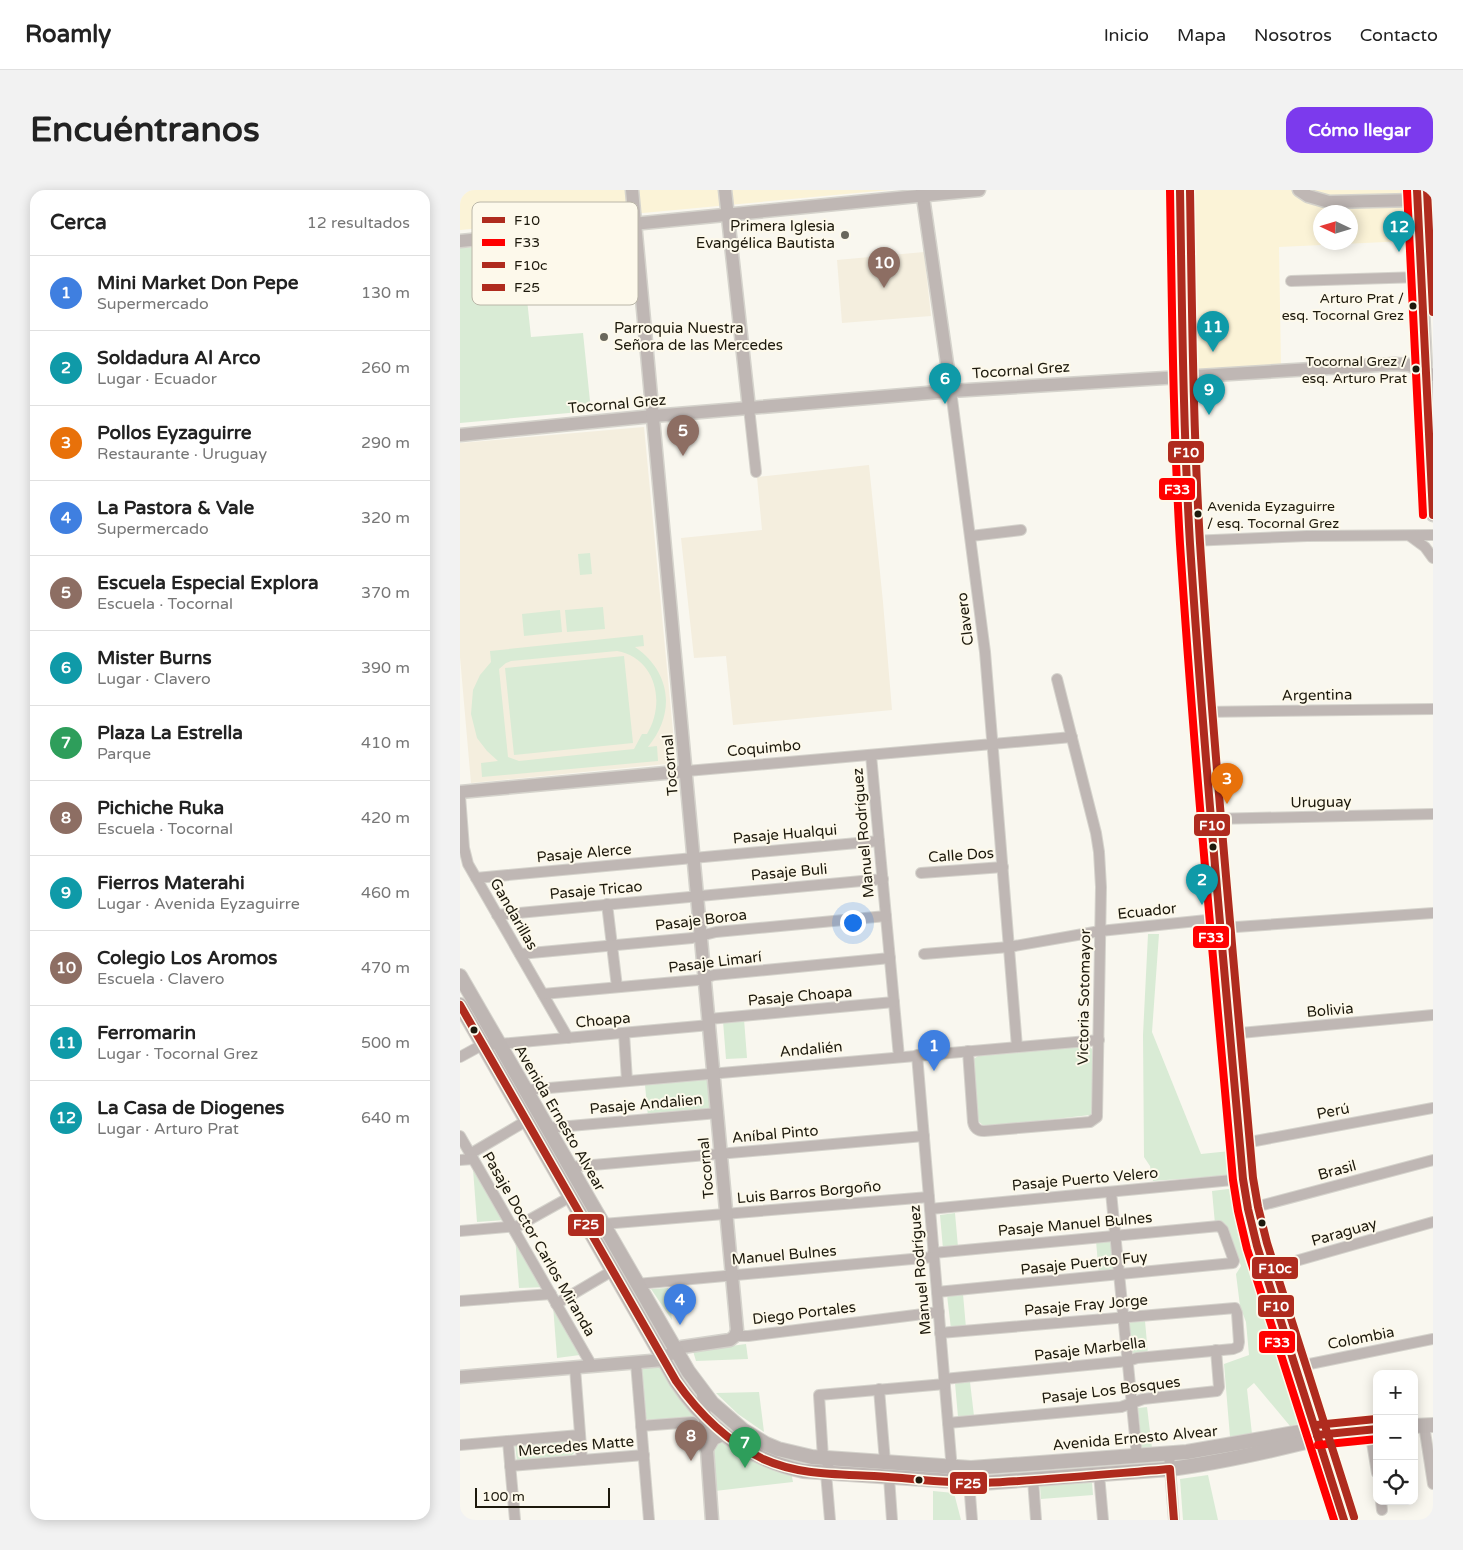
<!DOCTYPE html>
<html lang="es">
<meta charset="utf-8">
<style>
:root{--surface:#fff;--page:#f2f2f2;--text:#222;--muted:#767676;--line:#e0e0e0;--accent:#7c3aed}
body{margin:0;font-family:"Varela Round",sans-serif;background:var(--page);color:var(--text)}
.controls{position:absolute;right:15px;bottom:15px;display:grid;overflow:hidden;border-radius:10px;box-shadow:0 2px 12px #0003}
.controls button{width:45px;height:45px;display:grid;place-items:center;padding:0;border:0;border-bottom:1px solid var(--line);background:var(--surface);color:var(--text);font:25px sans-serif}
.compass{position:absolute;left:853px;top:15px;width:45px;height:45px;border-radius:50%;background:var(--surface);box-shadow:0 2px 12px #0003;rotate:274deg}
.scale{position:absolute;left:15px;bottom:12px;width:135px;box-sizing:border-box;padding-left:5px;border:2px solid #1d190c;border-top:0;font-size:14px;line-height:18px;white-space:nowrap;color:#1d190c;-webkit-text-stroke:4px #fdf9eb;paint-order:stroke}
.you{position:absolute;left:392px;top:732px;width:18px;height:18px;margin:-12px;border:4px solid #fff;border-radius:50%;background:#1a73e8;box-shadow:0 0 0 8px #1a73e833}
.badge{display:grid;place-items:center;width:32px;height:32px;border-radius:50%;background:var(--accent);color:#fff;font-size:16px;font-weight:700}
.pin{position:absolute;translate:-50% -41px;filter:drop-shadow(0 1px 2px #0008)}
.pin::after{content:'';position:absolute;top:26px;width:18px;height:15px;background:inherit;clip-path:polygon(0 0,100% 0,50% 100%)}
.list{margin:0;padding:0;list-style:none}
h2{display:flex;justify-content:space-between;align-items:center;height:65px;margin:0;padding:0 20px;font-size:21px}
h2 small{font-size:16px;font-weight:400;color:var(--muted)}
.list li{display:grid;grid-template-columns:32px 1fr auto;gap:15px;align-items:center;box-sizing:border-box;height:75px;padding:0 20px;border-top:1px solid var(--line)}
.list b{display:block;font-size:19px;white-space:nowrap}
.list p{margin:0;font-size:16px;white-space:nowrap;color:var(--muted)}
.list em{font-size:16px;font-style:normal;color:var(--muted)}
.icon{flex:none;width:28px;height:28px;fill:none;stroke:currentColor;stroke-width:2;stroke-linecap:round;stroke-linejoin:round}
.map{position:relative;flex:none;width:973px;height:1330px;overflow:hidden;border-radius:15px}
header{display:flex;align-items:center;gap:30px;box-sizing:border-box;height:70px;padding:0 25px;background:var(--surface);border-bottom:1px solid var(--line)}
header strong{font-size:24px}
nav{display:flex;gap:28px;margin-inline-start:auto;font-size:18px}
.intro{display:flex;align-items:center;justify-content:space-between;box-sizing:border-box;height:120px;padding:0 30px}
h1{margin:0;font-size:35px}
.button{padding:12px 22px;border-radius:15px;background:var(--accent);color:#fff;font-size:18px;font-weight:700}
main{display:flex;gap:30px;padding:0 30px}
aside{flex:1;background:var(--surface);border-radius:15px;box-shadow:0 2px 12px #0003}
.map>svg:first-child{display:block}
.built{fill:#fbf3d7;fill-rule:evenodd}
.education{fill:#f4eede}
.green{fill:#d9ebd5;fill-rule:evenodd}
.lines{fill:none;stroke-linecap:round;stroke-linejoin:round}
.minor-casing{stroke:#d5d3cc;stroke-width:12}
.tertiary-casing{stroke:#d5d3cc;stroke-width:15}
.secondary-casing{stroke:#d5d3cc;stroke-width:16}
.primary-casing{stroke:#d5d3cc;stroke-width:19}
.minor{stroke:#bfb7b4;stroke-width:10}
.tertiary{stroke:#bfb7b4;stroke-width:12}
.secondary{stroke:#beb6b3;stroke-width:14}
.primary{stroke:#b8b0ab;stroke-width:16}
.bus-1-casing{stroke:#fdf9eb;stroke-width:11}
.bus-2-casing{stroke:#fdf9eb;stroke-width:11}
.bus-3-casing{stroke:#fdf9eb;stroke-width:11}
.bus-4-casing{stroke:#fdf9eb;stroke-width:11}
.bus-1{stroke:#af2b1e;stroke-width:8}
.bus-2{stroke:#f00;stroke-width:8}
.bus-3{stroke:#af2b1e;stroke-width:8}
.bus-4{stroke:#af2b1e;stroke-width:8}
.poi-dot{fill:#6a675b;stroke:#fdf9eb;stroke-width:2}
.bus-dot{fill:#1d190c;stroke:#fdf9eb;stroke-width:2}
.labels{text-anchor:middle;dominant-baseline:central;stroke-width:4;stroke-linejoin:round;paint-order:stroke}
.bus-label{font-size:14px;fill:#1d190c;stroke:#fdf9eb;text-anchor:end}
.poi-label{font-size:15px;fill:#1d190c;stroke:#fdf9eb;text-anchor:end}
.street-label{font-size:15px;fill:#1d190c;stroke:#fdf9eb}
.key{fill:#fdf9eb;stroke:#bab6a8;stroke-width:1}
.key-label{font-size:14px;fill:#1d190c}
.line-badge{stroke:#fdf9eb;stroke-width:2}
.badge-label{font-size:14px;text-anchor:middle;font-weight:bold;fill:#fff}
</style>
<header>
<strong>Roamly</strong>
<nav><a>Inicio</a><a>Mapa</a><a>Nosotros</a><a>Contacto</a></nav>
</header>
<div class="intro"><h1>Encuéntranos</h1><a class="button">Cómo llegar</a></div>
<main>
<aside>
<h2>Cerca<small>12 resultados</small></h2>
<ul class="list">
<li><span class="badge" style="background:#3f7fe0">1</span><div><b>Mini Market Don Pepe</b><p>Supermercado</p></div><em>130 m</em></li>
<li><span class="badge" style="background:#0f9aa8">2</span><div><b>Soldadura Al Arco</b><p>Lugar · Ecuador</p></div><em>260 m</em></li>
<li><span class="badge" style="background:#e8710a">3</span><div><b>Pollos Eyzaguirre</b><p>Restaurante · Uruguay</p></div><em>290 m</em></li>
<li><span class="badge" style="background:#3f7fe0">4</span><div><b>La Pastora &amp; Vale</b><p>Supermercado</p></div><em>320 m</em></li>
<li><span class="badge" style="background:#8d6e63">5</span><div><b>Escuela Especial Explora</b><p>Escuela · Tocornal</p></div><em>370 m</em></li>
<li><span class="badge" style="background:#0f9aa8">6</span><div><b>Mister Burns</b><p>Lugar · Clavero</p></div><em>390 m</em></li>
<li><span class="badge" style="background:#2e9e5b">7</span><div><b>Plaza La Estrella</b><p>Parque</p></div><em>410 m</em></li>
<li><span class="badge" style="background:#8d6e63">8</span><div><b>Pichiche Ruka</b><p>Escuela · Tocornal</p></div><em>420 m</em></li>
<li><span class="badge" style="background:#0f9aa8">9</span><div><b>Fierros Materahi</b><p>Lugar · Avenida Eyzaguirre</p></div><em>460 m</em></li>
<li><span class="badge" style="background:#8d6e63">10</span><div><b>Colegio Los Aromos</b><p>Escuela · Clavero</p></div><em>470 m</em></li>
<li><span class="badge" style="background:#0f9aa8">11</span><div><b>Ferromarin</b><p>Lugar · Tocornal Grez</p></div><em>500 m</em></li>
<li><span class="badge" style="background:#0f9aa8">12</span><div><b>La Casa de Diogenes</b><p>Lugar · Arturo Prat</p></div><em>640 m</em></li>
</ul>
</aside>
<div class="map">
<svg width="973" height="1330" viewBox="0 0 973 1330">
<rect width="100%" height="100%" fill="#f9f7ef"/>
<g class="built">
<path d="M0,0H429L0,40Z"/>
<path d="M727,0H944L947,51L819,57L821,176L730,182ZM861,22H891V52H861Z"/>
</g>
<g class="education">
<path d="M464,62L471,126L382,133L377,70Z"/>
<path d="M184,237L216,573L11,593L0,467V253Z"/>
<path d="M409,275L423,412L432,520L273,535L266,466L234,468L221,348L302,340L297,287Z"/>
</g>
<g class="green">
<path d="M32,56L33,63H43L46,101L66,100L71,147L123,143L131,221L0,233V58Z"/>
<path d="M130,363L132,384L120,385L118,364Z"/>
<path d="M143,417L145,439L107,442L105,420Z"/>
<path d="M100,420L102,442L64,446L62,424Z"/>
<path d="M183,445L184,456L175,457C211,482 216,523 188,557L197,556L198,571L22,587L21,573L38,571L27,561L17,548L11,524L13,500L20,485L31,472L30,461ZM157,461C196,468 206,513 187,544H182L174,559L59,571L48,567L39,479L46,473L51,471Z"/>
<path d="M164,466L173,553L54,565L45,478Z"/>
<path d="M688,744H699L692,842L741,964L770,961L772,985L693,991L690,976L684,967L683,845Z"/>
<path d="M284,829L287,868L266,869L263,831Z"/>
<path d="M628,855L632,859L634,920L630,925L525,937L517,930L512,870L518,866Z"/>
<path d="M247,889L250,921L188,927L185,895Z"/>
<path d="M13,979H15L45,1030L17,1032Z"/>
<path d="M776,998L799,1096L841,1233L830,1236L794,1193L787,1199L792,1244L770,1247L764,1174L789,1165L786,1132L780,1116L776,1084L781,1076L765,1034H755L752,1001Z"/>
<path d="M495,1023L498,1057L483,1059L480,1025Z"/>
<path d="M55,1046L87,1097L59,1098Z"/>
<path d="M651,1049L654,1083L639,1085L636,1051Z"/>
<path d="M208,1098L212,1130L191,1099Z"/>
<path d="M503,1104L506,1138L491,1139L487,1105Z"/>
<path d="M93,1115L120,1165L97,1168Z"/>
<path d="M685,1131L688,1164L673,1166L669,1132Z"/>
<path d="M286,1154L288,1169L236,1171L233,1161Z"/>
<path d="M199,1174L235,1227L188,1230L185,1228L181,1176Z"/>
<path d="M510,1192L514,1226L498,1227L495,1193Z"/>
<path d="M299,1202L304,1242L278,1224L256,1203Z"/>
<path d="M687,1217L692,1258L682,1259L678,1218Z"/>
<path d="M110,1250L114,1252L116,1261L111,1266L57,1272L55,1255Z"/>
<path d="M262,1250L331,1282L333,1292L255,1301L253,1259Z"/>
<path d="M748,1285L758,1330H723L720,1289Z"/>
<path d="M632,1292L633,1305L581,1309L580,1296Z"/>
<path d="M473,1301L494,1303L501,1330H473Z"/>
</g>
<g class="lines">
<g class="minor-casing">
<g id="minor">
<path d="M959,22L973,21"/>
<path d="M961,77L973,76"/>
<path d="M831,91L961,87"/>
<path d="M491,201L525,462L557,857"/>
<path d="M289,218L296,282"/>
<path d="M511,346L561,340"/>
<path d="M950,346L965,357L973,368"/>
<path d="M730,351L847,346L973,345"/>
<path d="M742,522L973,519"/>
<path d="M411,565L439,867"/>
<path d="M227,581L612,547"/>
<path d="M0,606L4,658L8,674L108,848"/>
<path d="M751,629L973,624"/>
<path d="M461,683L543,677"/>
<path d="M16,688L419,651"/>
<path d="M147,714L157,797"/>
<path d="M37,725L423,689"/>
<path d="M60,764L232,748L256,742L426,726"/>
<path d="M464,764L549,757L640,741L747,730L776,737L973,723"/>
<path d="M83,804L238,790L254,785L430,768"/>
<path d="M249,829L434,812"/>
<path d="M164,843L167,891"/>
<path d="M770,844L973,825"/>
<path d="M508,861L513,932C514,938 518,941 524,941L630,932L637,927L641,697L639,662L636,643L597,489"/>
<path d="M457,865L493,1292"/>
<path d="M0,867L22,855L39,854L250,835"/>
<path d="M66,900L639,850"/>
<path d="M87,938L258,923"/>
<path d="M0,946L132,1176"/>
<path d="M779,954L973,918"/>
<path d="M10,964L66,931"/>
<path d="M0,970L13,969"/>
<path d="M110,977L464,946"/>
<path d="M651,1002L677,1266"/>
<path d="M470,1019L783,989"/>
<path d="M788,1019L973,970"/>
<path d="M143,1034L469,1007"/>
<path d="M0,1041L58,1036L110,1007"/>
<path d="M473,1063L759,1036L763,1040L774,1071L773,1073L477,1102"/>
<path d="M804,1080L973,1032"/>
<path d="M177,1094L474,1067"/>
<path d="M0,1111L91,1104"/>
<path d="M96,1114L152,1081"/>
<path d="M480,1143L775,1118L777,1123L779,1152L778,1157L773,1159L677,1168L668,1171L484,1189"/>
<path d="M275,1146H288L479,1122"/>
<path d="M176,1173L189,1330"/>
<path d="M835,1177L973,1149"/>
<path d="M115,1178L122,1270"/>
<path d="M419,1199L425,1272"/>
<path d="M488,1233L661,1217L683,1209L757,1201L759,1197L756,1160"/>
<path d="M964,1235L973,1294"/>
<path d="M181,1236L233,1232"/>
<path d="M910,1240L917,1283"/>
<path d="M48,1251L55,1330"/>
<path d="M0,1255L120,1245"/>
<path d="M709,1264L714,1330"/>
<path d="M50,1276L184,1265"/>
<path d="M639,1284L643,1330"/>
<path d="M429,1287L432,1330"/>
<path d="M573,1289L576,1330"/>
<path d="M509,1292L512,1330"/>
<path d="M921,1311L922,1320"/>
<path d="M370,1330L366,1283C370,1278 369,1272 363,1268L359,1205L485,1194"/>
</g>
</g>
<g class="tertiary-casing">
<g id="tertiary">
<path d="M265,0L289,218"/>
<path d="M462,0L491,201"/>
<path d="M839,0L848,6L869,12L958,10"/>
<path d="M957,0L973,325"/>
<path d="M0,51L519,0"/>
<path d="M0,245L193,226L491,201L935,174L949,175L973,185"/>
<path d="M0,602L227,581"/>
<path d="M0,1187L203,1170L215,1160L222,1157L270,1150L275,1146L277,1140L172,0"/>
<path d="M243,1203L252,1330"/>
</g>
</g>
<g class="secondary-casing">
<g id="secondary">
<path d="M0,786L228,1181L252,1213L283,1240L306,1254L318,1259L352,1267L511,1278L727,1262L846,1241H852L857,1245"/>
<path d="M0,815L216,1191C247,1238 287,1269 343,1281L523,1293L710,1279C756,1273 801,1263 846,1252L854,1249L857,1245"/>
<path d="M954,1236L973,1235"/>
<path d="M857,1245L917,1239"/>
<path d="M247,1258L253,1248L262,1244"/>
</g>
</g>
<g class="primary-casing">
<path id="primary" d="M720,0L723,186L730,351L742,522L783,989L788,1019L797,1056L884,1330"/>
</g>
<use href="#minor" class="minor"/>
<use href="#tertiary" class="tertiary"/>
<use href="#secondary" class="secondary"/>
<use href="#primary" class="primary"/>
<g class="bus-1-casing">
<g id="bus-1">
<path d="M720,0C722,118 723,236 730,354C744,566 764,777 783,989L788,1019L797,1056L884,1330"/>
<path d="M957,0L973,325"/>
<path d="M857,1245L917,1239"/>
</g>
</g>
<g class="bus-2-casing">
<g id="bus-2">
<path d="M710,0C712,118 713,236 720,354C734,566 754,778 773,990L778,1021L787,1059L874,1330"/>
<path d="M947,0L963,325"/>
<path d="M858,1255L917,1249"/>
</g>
</g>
<g class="bus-3-casing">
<g id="bus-3">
<path d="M730,0C732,118 733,236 740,353C754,565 774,776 793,988L798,1017L807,1053L894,1327"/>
<path d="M967,0L973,122"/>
<path d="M856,1235L916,1229"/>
</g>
</g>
<g class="bus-4-casing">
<path id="bus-4" d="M0,815L216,1191C239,1224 266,1251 303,1269C338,1285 376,1284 414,1286C451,1288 488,1294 524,1293C586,1290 648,1284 710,1279L714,1330"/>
</g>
<use href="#bus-1" class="bus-1"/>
<use href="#bus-2" class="bus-2"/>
<use href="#bus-3" class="bus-3"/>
<use href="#bus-4" class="bus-4"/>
</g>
<g class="poi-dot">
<circle cx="385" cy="45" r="5"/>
<circle cx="144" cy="147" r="5"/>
</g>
<g class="bus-dot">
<circle cx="953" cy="116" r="4.5"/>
<circle cx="956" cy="179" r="4.5"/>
<circle cx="738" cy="324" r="4.5"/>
<circle cx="753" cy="657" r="4.5"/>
<circle cx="14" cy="840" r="4.5"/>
<circle cx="802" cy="1033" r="4.5"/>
<circle cx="459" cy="1290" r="4.5"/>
</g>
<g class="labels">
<g class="bus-label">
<text x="944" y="108">Arturo Prat /<tspan x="944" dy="17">esq. Tocornal Grez</tspan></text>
<text x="947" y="171">Tocornal Grez /<tspan x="947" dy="17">esq. Arturo Prat</tspan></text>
<text x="747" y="316" text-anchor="start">Avenida Eyzaguirre<tspan x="747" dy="17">/ esq. Tocornal Grez</tspan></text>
</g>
<g class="poi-label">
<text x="375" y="36">Primera Iglesia<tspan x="375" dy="17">Evangélica Bautista</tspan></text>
<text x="154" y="138" text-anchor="start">Parroquia Nuestra<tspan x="154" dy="17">Señora de las Mercedes</tspan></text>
</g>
<g class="street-label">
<text transform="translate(561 180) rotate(-4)">Tocornal Grez</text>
<text transform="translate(157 214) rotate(-5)">Tocornal Grez</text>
<text transform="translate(505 429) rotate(-97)">Clavero</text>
<text transform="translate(857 505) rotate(-1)">Argentina</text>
<text transform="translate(304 558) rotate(-5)">Coquimbo</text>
<text transform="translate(210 575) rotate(-95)">Tocornal</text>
<text transform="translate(861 612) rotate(-1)">Uruguay</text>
<text transform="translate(403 643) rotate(-95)">Manuel Rodríguez</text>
<text transform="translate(325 644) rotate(-5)">Pasaje Hualqui</text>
<text transform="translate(124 663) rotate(-5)">Pasaje Alerce</text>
<text transform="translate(501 665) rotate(-4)">Calle Dos</text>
<text transform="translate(329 682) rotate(-5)">Pasaje Buli</text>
<text transform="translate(136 700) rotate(-5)">Pasaje Tricao</text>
<text transform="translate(687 721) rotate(-6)">Ecuador</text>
<text transform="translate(54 724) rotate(60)">Gandarillas</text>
<text transform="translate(241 730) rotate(-7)">Pasaje Boroa</text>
<text transform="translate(255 772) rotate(-7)">Pasaje Limarí</text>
<text transform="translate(340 806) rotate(-5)">Pasaje Choapa</text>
<text transform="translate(624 807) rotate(-89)">Victoria Sotomayor</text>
<text transform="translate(870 820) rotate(-5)">Bolivia</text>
<text transform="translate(143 830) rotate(-5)">Choapa</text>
<text transform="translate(351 859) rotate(-5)">Andalién</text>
<text transform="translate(186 914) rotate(-5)">Pasaje Andalien</text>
<text transform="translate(873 921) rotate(-11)">Perú</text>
<text transform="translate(100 928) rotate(60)">Avenida Ernesto Alvear</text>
<text transform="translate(315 944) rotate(-5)">Aníbal Pinto</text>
<text transform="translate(246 978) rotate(-95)">Tocornal</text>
<text transform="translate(877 980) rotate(-15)">Brasil</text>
<text transform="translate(625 989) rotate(-5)">Pasaje Puerto Velero</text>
<text transform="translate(349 1002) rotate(-5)">Luis Barros Borgoño</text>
<text transform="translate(615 1034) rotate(-5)">Pasaje Manuel Bulnes</text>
<text transform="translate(884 1042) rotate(-16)">Paraguay</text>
<text transform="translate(79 1054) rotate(60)">Pasaje Doctor Carlos Miranda</text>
<text transform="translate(324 1065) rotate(-5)">Manuel Bulnes</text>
<text transform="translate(624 1073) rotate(-6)">Pasaje Puerto Fuy</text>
<text transform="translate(460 1080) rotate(-95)">Manuel Rodríguez</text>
<text transform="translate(626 1115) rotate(-5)">Pasaje Fray Jorge</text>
<text transform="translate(344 1123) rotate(-7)">Diego Portales</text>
<text transform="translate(901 1148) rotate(-11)">Colombia</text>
<text transform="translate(630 1159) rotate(-7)">Pasaje Marbella</text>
<text transform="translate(651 1200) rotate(-7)">Pasaje Los Bosques</text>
<text transform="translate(675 1248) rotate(-5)">Avenida Ernesto Alvear</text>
<text transform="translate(116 1256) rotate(-5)">Mercedes Matte</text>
</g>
</g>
<rect x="12" y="12" width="166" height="103" rx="8" class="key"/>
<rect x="22" y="27" width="23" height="6" fill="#af2b1e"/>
<rect x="22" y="49" width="23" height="7" fill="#f00"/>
<rect x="22" y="72" width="23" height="6" fill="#af2b1e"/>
<rect x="22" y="94" width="23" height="7" fill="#af2b1e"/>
<g class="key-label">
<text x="54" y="35">F10</text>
<text x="54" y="57">F33</text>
<text x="54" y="80">F10c</text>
<text x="54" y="102">F25</text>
</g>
<g class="line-badge">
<rect x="707" y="250" width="38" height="24" rx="5" fill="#af2b1e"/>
<rect x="698" y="287" width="38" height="24" rx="5" fill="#f00"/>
<rect x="733" y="623" width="38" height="24" rx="5" fill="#af2b1e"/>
<rect x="732" y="735" width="38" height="24" rx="5" fill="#f00"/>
<rect x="107" y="1023" width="38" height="24" rx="5" fill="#af2b1e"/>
<rect x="791" y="1066" width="48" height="24" rx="5" fill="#af2b1e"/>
<rect x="797" y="1104" width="38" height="24" rx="5" fill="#af2b1e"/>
<rect x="798" y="1140" width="38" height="24" rx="5" fill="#f00"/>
<rect x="489" y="1281" width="39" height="24" rx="5" fill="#af2b1e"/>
</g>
<g class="badge-label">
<text x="726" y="267">F10</text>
<text x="717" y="304">F33</text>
<text x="752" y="640">F10</text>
<text x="751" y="752">F33</text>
<text x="126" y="1039">F25</text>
<text x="815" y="1083">F10c</text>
<text x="816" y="1121">F10</text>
<text x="817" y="1157">F33</text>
<text x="508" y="1298">F25</text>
</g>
</svg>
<div class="controls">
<button>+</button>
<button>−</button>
<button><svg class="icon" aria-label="locate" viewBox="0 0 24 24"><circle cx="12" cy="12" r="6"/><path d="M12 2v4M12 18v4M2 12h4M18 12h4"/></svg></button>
</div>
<svg class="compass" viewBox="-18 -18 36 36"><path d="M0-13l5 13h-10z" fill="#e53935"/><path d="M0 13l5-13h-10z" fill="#767676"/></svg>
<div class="scale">100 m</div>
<div class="you"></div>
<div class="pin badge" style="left:474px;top:881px;background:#3f7fe0">1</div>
<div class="pin badge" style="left:742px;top:715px;background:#0f9aa8">2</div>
<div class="pin badge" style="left:767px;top:614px;background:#e8710a">3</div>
<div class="pin badge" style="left:220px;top:1135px;background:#3f7fe0">4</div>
<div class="pin badge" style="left:223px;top:266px;background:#8d6e63">5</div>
<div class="pin badge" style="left:485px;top:214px;background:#0f9aa8">6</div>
<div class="pin badge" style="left:285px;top:1278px;background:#2e9e5b">7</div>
<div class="pin badge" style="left:231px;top:1271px;background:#8d6e63">8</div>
<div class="pin badge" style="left:749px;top:225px;background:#0f9aa8">9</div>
<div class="pin badge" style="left:424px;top:98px;background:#8d6e63">10</div>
<div class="pin badge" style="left:753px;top:162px;background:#0f9aa8">11</div>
<div class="pin badge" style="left:939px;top:62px;background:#0f9aa8">12</div>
</div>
</main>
